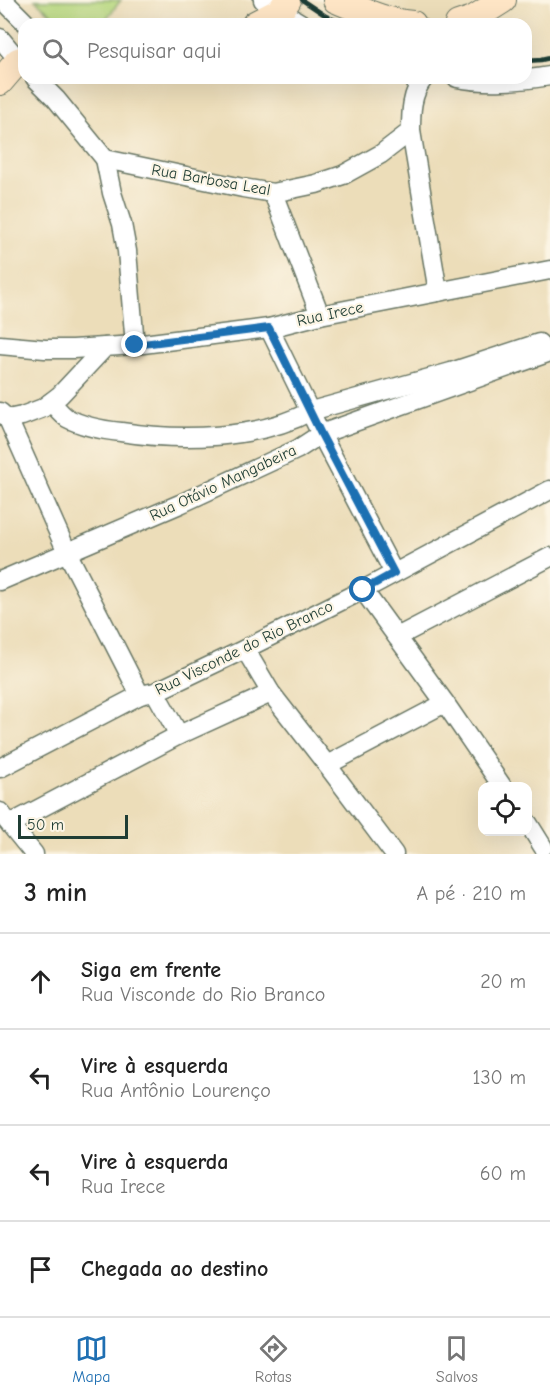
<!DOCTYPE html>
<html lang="pt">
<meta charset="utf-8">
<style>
:root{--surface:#fff;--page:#f2f2f2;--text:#222;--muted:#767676;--line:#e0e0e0;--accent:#1f6fb2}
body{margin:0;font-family:"Comic Neue",sans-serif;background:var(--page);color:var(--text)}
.controls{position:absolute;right:18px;bottom:18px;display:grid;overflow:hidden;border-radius:12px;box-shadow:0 6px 24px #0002}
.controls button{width:54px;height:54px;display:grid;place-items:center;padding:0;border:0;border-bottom:2px solid var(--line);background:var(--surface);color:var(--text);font:30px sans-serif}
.scale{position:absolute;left:18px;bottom:15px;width:110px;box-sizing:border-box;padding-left:6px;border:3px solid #1f3d34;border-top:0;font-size:16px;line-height:21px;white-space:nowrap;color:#1f3d34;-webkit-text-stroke:4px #fcf5e5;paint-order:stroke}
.stop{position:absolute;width:18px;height:18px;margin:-14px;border:4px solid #1f6fb2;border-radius:50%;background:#fff}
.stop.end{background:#1f6fb2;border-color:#fff;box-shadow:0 2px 6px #0008}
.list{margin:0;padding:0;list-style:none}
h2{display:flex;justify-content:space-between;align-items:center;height:78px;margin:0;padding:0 24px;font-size:26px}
h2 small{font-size:20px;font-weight:400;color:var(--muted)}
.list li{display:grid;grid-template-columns:39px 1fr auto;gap:18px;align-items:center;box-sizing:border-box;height:96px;padding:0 24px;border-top:2px solid var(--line)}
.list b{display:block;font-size:22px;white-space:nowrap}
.list p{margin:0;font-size:20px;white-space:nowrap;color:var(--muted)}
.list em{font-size:20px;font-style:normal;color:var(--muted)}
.icon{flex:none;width:33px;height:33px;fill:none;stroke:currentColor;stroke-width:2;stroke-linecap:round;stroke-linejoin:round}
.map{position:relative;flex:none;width:550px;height:854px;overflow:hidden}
.search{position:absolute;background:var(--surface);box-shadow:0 6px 24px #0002;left:18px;right:18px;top:18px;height:66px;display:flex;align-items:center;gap:15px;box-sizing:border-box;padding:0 21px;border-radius:18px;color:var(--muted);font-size:22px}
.sheet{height:462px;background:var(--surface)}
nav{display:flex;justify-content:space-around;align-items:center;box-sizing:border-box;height:84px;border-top:2px solid var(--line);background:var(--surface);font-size:16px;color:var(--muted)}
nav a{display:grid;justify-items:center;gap:3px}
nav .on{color:var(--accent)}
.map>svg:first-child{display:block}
.green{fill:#b7d87f;stroke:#6b8a5a;stroke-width:1.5}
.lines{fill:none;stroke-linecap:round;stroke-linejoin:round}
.street-casing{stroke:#677563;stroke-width:21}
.secondary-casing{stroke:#677563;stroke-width:28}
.street{stroke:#fff;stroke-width:18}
.secondary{stroke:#fee5c5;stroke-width:26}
.rail{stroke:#1f3d34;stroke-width:4.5}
.route{stroke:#1f6fb2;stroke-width:8}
.labels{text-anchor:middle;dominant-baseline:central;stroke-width:4.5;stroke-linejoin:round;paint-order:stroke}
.street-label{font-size:16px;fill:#1f3d34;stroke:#fcf5e5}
</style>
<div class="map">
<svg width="550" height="854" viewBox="0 0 550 854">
<rect width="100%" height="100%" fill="#fcf5e5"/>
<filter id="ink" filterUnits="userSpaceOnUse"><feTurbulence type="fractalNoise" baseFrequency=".0167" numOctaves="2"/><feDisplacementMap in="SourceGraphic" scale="12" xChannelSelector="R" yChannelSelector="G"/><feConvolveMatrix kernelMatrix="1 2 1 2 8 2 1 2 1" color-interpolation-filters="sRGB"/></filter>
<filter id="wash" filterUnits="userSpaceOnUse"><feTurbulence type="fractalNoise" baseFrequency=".008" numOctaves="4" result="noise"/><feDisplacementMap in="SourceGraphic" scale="24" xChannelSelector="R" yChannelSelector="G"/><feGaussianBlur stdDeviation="1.35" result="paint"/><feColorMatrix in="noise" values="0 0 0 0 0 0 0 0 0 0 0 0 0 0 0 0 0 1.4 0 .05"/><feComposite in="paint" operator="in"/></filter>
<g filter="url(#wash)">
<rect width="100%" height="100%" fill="#ecddb9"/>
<path class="green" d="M35,0H121L102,24H63Z"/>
</g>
<g filter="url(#ink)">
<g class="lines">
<g class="street-casing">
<g id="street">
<path d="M3,0L27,24"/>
<path d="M263,0L302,24"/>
<path d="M0,38L24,67"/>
<path d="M35,78L56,99L105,159L243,188L273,193L316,184L343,175L381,154L411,131"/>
<path d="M424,78C411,93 411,113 411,131L438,292"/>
<path d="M457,78C488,84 519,81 550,76"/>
<path d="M105,159L112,193L122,224L127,251L135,345"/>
<path d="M273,193L320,315"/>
<path d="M269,328L321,434L394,573"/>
<path d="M0,345L45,349H73L135,345L269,328L320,315L550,270"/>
<path d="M51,402C56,407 61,414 67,418C84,427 102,430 121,432C180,441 257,440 311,411L451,372L539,343"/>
<path d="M0,412L8,419L22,416L43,408L60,395L105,347"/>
<path d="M8,419L67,552L140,695"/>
<path d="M0,581L180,504L298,449L321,434L550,352"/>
<path d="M363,590L445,703L502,786"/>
<path d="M397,637L550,557"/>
<path d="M245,649L271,693L327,765L394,854"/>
<path d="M155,692L179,735"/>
<path d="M327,765L445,703"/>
<path d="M0,768L140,695L155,692L245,649L363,590L550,490"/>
<path d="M0,812L34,854"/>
<path d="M528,823L543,847"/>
<path d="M10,824L179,735L271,693"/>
</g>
</g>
<g class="secondary-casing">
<g id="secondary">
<path d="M336,0C361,10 386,22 413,24"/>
<path d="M255,24L280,11L288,0"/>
<path d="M458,24L473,19L503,0"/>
<path d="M0,82L18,61L24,59"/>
</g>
</g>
<use href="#street" class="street"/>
<use href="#secondary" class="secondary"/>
<g class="rail">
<path d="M302,0L326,16L345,24"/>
<path d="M526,61L541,60L550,58"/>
</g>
</g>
</g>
<g class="lines" filter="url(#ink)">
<path class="route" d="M135,345L269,328L321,434L394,573L363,590"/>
</g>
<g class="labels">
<g class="street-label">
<text transform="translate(211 180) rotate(10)">Rua Barbosa Leal</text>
<text transform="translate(330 314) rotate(-12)">Rua Irece</text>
<text transform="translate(223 483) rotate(-25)">Rua Otávio Mangabeira</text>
<text transform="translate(244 648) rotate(-26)">Rua Visconde do Rio Branco</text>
</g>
</g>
</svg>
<div class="controls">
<button><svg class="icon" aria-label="locate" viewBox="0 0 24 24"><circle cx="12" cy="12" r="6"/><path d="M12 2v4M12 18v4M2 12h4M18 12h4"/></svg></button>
</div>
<div class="scale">50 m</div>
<div class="stop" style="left:363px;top:590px"></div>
<div class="stop end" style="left:135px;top:345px"></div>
<div class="search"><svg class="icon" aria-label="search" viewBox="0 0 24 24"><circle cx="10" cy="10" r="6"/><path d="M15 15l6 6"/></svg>Pesquisar aqui</div>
</div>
<section class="sheet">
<h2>3 min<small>A pé · 210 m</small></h2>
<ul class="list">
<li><svg class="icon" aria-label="ahead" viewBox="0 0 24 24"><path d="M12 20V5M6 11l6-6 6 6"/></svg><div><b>Siga em frente</b><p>Rua Visconde do Rio Branco</p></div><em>20 m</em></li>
<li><svg class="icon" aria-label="left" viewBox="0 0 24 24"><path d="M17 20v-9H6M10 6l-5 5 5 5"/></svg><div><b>Vire à esquerda</b><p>Rua Antônio Lourenço</p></div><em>130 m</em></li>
<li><svg class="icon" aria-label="left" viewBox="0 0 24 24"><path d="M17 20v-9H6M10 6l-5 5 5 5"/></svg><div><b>Vire à esquerda</b><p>Rua Irece</p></div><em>60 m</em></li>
<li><svg class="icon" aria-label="arrive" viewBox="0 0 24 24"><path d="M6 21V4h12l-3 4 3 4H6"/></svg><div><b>Chegada ao destino</b></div></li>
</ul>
</section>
<nav>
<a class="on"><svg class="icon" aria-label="map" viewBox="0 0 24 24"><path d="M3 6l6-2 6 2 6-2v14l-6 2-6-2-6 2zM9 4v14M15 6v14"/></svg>Mapa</a>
<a><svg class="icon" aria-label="directions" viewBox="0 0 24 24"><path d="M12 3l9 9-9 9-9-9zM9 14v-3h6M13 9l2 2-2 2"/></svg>Rotas</a>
<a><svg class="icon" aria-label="saved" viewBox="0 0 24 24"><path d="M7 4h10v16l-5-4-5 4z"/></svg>Salvos</a>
</nav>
